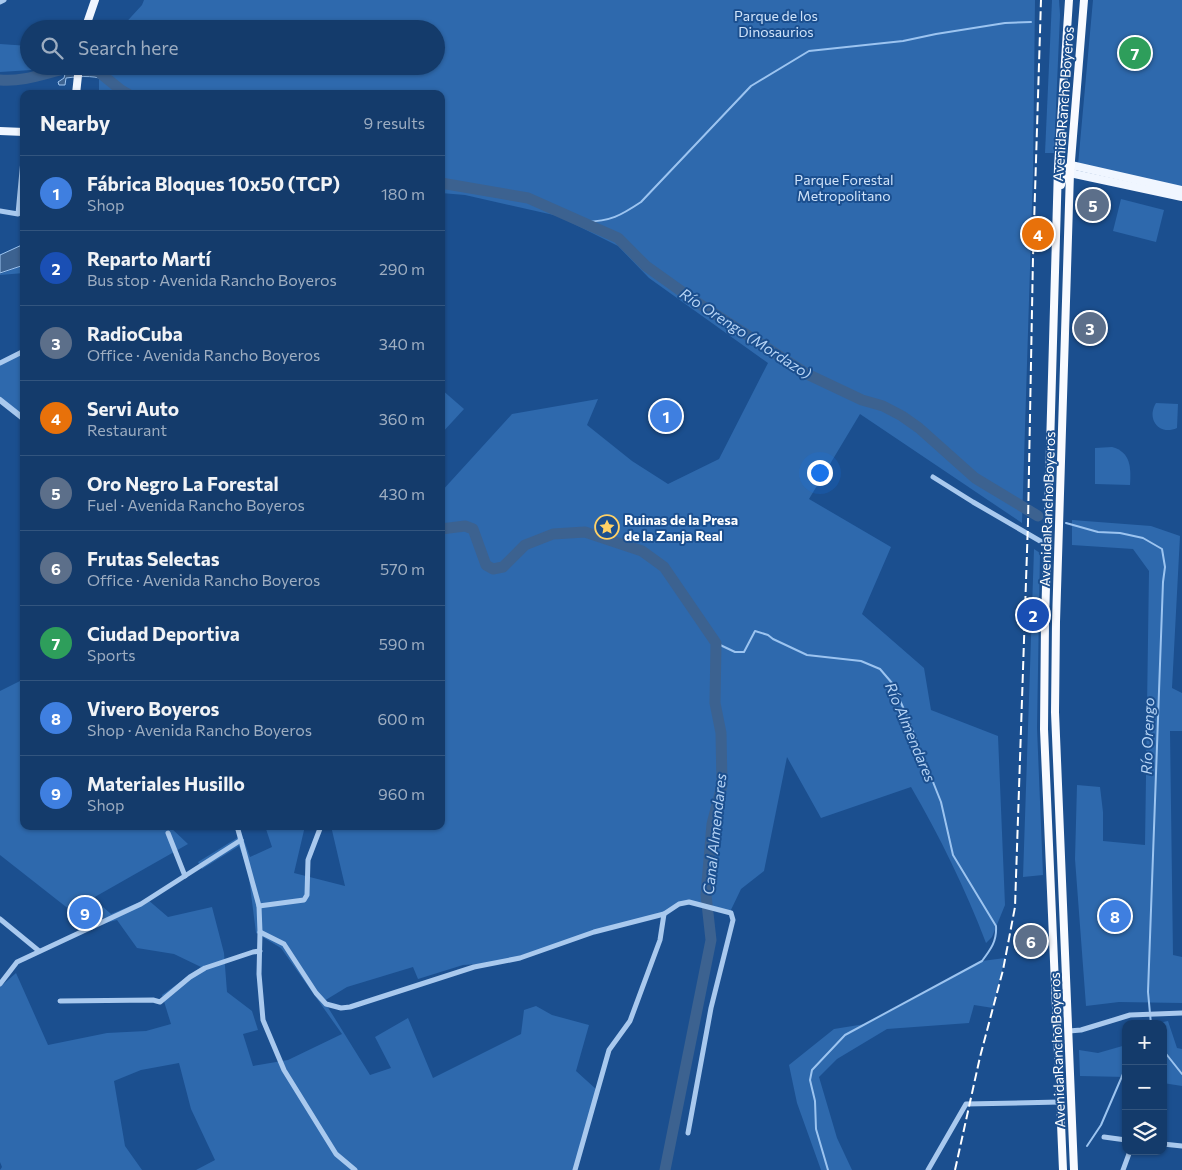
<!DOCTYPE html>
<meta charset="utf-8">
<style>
:root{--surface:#143b6b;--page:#214673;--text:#f1f3f6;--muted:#9dadc1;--line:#33557e;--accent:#ffd166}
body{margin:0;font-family:Commissioner,sans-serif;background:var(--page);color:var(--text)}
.controls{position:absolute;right:15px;bottom:15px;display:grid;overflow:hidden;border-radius:10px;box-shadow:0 1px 4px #0004}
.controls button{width:45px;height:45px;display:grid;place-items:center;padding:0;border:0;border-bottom:1px solid var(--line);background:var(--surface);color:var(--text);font:25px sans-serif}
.you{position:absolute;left:819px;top:472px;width:18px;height:18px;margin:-12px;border:4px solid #fff;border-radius:50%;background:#1a73e8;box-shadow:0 0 0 8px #1a73e833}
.badge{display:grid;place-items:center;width:32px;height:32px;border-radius:50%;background:var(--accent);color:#fff;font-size:16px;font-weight:700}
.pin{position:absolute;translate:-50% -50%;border:2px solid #fff;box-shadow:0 1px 5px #0006}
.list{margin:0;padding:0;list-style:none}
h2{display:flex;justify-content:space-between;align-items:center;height:65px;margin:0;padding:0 20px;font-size:21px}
h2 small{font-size:16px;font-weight:400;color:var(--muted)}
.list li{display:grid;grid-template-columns:32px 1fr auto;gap:15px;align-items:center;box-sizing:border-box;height:75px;padding:0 20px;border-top:1px solid var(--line)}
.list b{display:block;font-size:19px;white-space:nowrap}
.list p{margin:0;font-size:16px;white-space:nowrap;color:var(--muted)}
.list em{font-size:16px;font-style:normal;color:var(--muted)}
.icon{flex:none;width:28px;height:28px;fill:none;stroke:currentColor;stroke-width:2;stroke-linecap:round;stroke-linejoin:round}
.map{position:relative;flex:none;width:1182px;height:1170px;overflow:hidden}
.search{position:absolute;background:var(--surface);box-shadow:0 1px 4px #0004;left:20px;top:20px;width:425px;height:55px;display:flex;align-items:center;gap:12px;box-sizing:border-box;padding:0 18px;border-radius:28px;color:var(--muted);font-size:19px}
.panel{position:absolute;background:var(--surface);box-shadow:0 1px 4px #0004;left:20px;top:90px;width:425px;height:740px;border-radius:10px}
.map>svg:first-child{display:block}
.green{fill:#2e69ad}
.water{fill:#3c6290;stroke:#9cc4f0}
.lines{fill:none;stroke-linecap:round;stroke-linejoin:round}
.stream{stroke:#9cc4f0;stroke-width:2}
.river{stroke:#3c6290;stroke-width:11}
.minor{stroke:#a9c9ee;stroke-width:5}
.tertiary{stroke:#a9c9ee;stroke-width:6}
.primary{stroke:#f0f6ff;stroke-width:8}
.trunk{stroke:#f8faff;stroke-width:8}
.rail{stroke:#fff;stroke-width:2;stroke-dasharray:9 4;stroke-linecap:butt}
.labels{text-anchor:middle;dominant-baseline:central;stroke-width:4;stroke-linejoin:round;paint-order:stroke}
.park-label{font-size:14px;fill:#cfe3fa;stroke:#1b4f8f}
.street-label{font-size:14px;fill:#fff;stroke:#1b4f8f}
.poi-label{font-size:14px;font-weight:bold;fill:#fff;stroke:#1b4f8f;text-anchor:start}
.water-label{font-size:15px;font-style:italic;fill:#b5d3f5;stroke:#1b4f8f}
</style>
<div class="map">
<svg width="1182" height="1170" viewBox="0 0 1182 1170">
<rect width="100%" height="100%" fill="#1b4f8f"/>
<g class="green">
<path d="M144,0H1035L1033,173L1022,523L860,414L809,499L891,547L862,614L924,668L931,710L998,736L1005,905L992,937L986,943C965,888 940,837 911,787L821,818L787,757L764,871L741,889L729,914L689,902L664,914L594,932L560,945L494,963L463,965L418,979L413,967L347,987L324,1001L370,1075L391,1068L375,1037L408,1018L433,1078L521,1034L524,1010L536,1006L552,1015L589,1025L576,1071L597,1090L575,1170H196L215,1160L191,1109L179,1063L141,1070L114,1081L125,1146L142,1170H0L2,1167L0,1162V987L16,973L48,1045L107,1033L146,1031L171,1024L162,995L201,967L174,954L137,948L117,920L85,928L70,910L0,855V691L24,679V826H169L188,844L93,898L111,914L147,899L168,917L212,907L224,953L227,992L252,1011L258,1030L243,1034L253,1066L288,1060L342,1034L281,948L256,933L248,870L239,846L202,869L198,862L242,835L250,857L272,847L265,826H305L294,873L345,886L331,826H441V492L512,414L598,399L587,425L632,461L668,484L719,459L768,363L649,278L618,246L558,216L465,195L441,193V94H99V77L111,82L110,73L112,66H436V29H120L142,5Z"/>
<path d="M1052,0H1059L1060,15L1054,153H1045Z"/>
<path d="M1093,0H1182V187L1078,165Z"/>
<path d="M0,44L29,46V66H55L47,69L0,72Z"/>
<path d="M1121,199L1164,210L1156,242L1113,231Z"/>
<path d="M24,265V273L0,275V274Z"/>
<path d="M24,351V419L0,400V363Z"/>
<path d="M441,389L464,409L441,434Z"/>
<path d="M1156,403L1178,404L1177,428C1159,436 1146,419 1156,403Z"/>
<path d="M1112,447C1131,452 1131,468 1130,485L1095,484V448Z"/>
<path d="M1072,520L1151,526L1180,536L1172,688L1182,693V731H1170L1173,955L1182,957V1003L1119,1002L1086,1006L1075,859L1077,785L1100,787L1103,812V841L1145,845L1149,571L1133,549L1072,545Z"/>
<path d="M1034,549L1040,553L1037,728L1043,875L1023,877Z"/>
<path d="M1005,958L993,1008L974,1005L969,1023L887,1029L837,1059L819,1077L837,1138L852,1170H821L797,1103L789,1065L834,1029L865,1024L893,1010L982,961Z"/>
<path d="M1168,1021L1177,1048L1182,1049V1086L1163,1083V1024H1153Z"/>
<path d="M1126,1045V1077L1080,1076L1079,1050L1098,1053Z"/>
</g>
<g class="water">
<path d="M57,66H97L100,70L107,66H112L110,73L112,82C96,75 83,76 66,78L65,85H59L58,82L64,78L65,74L59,73L52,76L50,69Z"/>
<path d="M24,244V265L0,273V255Z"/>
</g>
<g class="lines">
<g class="stream">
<path d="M585,222C611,221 620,216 641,202L751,86L809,51L903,41L936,34L1005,23L1031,22"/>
<path d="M1066,523L1098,532L1120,533L1143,538L1162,549L1165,567L1163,582L1148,992L1151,1024"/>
<path d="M716,643L735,652H744L755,631L768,635L773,639L807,655L861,661L880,669L892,683L906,714L941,802L953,855L996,926C997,941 991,949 982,961L845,1035L812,1070L810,1080L815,1101L816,1129L828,1170"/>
<path d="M1163,1050L1182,1074"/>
<path d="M1087,1146L1101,1125L1126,1067"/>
</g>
<g class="river">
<path d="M100,73L121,90L128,94"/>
<path d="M0,80C22,82 43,74 64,69"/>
<path d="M441,183L528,198L618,238L646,266L695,301L807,374L862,400L883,406L902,416L919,428L975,478L1038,516"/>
<path d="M441,529L465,526L473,529L486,565L493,569L503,567L525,545L553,534L585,532L642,551L664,567L716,643L715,703L721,733L722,785L712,824L706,895L711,940L665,1170"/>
</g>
<g class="minor">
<path d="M0,2L4,0"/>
<path d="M0,211L18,214L24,149"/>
<path d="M0,363L24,351"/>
<path d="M933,477L973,502L1047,545"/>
<path d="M237,826L259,906L260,932L259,974L263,1020L284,1070L336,1154L355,1170"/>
<path d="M168,833L185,876"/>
<path d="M259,906L304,900L307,895L308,860L321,826"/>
<path d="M0,919L39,951"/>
<path d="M260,932L284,944L316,993L326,1004L341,1008L350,1007L474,967L520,958L594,932L664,914L679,904L689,902L731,913L733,920L711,1008L688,1133"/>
<path d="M0,984L17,962L141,904L241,840"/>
<path d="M60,1001L153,1000L160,1002L190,977L205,968L253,952L260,951"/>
<path d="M1069,1031L1081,1030L1130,1015L1182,1013"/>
<path d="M1104,1137L1126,1140"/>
<path d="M1163,1144L1182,1146"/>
<path d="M575,1170L609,1050L630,1021L660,940L664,914"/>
<path d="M928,1170L966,1104L1060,1102"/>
<path d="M1123,1170L1130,1151"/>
</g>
<path class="tertiary" d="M0,400L24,419"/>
<g class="primary">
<path d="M85,29L95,0"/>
<path d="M76,94L79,66"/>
<path d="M0,131L24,132"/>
<path d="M1071,165L1182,190"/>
<path d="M1070,173L1182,197"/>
</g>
<g class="trunk">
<path d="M1061,185L1065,170L1071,165"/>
<path d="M1063,1170L1044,729L1045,622L1058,167L1069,0"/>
<path d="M1074,1170L1055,712L1056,622L1070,173L1084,0"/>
</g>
<path class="rail" d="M955,1170L980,1057L1003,970L1015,907L1028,522L1033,257L1041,0"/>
</g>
<defs>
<g id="sight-ring" transform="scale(1.25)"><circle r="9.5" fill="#1b4f8f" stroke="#ffd166" stroke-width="1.5"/><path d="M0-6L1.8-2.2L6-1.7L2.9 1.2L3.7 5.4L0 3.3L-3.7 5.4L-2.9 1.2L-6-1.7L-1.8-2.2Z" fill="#ffd166"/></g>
</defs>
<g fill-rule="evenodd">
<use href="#sight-ring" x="607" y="527"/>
</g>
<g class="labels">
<g class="park-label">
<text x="776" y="15">Parque de los<tspan x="776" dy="16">Dinosaurios</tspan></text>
<text x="844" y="179">Parque Forestal<tspan x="844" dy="16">Metropolitano</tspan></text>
</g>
<g class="street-label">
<text transform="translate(1063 104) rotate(-86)">Avenida Rancho Boyeros</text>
<text transform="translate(1047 509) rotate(-88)">Avenida Rancho Boyeros</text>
<text transform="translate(1057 1050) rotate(-92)">Avenida Rancho Boyeros</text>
</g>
<g class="poi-label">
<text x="624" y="519">Ruinas de la Presa<tspan x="624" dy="16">de la Zanja Real</tspan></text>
</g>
<g class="water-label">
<text transform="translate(746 333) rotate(33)">Río Orengo (Mordazo)</text>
<text transform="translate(911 732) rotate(67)">Río Almendares</text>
<text transform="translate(1147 736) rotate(-88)">Río Orengo</text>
<text transform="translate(714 834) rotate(-84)">Canal Almendares</text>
</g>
</g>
</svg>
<div class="controls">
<button>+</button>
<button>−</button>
<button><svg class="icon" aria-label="layers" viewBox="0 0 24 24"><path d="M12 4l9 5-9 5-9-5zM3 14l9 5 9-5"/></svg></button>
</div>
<div class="you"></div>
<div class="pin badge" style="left:666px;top:416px;background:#3f7fe0">1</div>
<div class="pin badge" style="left:1033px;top:615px;background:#1a4fb4">2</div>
<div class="pin badge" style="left:1090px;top:328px;background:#5c6f8a">3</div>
<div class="pin badge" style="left:1038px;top:234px;background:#e8710a">4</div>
<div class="pin badge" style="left:1093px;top:205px;background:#5c6f8a">5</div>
<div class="pin badge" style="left:1031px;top:941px;background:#5c6f8a">6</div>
<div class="pin badge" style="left:1135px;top:53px;background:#2e9e5b">7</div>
<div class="pin badge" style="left:1115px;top:916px;background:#3f7fe0">8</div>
<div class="pin badge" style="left:85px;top:913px;background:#3f7fe0">9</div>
<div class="search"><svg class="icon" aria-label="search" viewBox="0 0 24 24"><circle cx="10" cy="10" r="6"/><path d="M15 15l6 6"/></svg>Search here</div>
<section class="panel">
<h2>Nearby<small>9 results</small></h2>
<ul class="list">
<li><span class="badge" style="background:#3f7fe0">1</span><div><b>Fábrica Bloques 10x50 (TCP)</b><p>Shop</p></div><em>180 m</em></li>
<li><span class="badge" style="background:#1a4fb4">2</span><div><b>Reparto Martí</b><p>Bus stop · Avenida Rancho Boyeros</p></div><em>290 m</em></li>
<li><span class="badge" style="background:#5c6f8a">3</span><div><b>RadioCuba</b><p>Office · Avenida Rancho Boyeros</p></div><em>340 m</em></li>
<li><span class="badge" style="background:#e8710a">4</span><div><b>Servi Auto</b><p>Restaurant</p></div><em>360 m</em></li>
<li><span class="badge" style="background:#5c6f8a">5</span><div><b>Oro Negro La Forestal</b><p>Fuel · Avenida Rancho Boyeros</p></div><em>430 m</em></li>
<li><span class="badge" style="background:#5c6f8a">6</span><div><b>Frutas Selectas</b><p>Office · Avenida Rancho Boyeros</p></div><em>570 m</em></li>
<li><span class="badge" style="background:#2e9e5b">7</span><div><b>Ciudad Deportiva</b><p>Sports</p></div><em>590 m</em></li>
<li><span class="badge" style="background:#3f7fe0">8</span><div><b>Vivero Boyeros</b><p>Shop · Avenida Rancho Boyeros</p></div><em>600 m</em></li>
<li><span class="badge" style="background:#3f7fe0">9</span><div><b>Materiales Husillo</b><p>Shop</p></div><em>960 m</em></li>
</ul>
</section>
</div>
